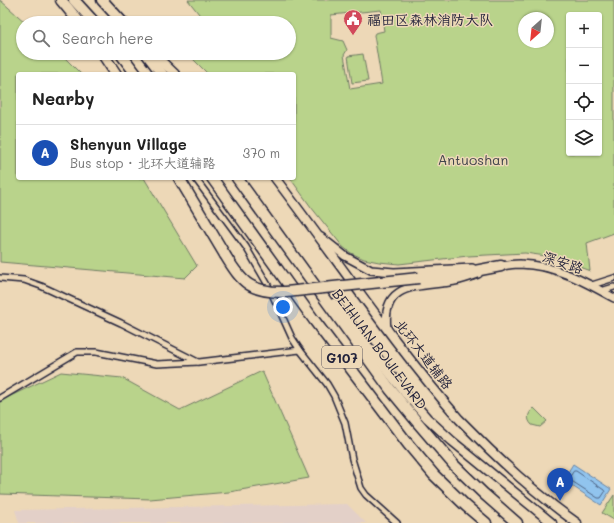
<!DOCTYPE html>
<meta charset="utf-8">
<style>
:root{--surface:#fff;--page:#f2f2f2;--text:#222;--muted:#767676;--line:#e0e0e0;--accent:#1a73e8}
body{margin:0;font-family:Mali,"LXGW WenKai TC",sans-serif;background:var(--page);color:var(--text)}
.controls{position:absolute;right:12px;top:12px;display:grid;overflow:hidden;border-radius:4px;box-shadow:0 1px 3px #0004}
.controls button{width:36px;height:36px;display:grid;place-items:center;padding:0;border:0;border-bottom:1px solid var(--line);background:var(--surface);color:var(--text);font:20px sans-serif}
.compass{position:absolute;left:518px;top:12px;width:36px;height:36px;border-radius:50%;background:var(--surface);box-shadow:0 1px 3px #0004;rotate:207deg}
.you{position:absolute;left:283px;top:307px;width:14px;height:14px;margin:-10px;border:3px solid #fff;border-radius:50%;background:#1a73e8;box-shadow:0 0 0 6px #1a73e833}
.badge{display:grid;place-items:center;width:26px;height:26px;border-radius:50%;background:var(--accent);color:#fff;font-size:13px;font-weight:700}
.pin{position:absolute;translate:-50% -33px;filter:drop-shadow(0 1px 2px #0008)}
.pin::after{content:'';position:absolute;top:21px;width:14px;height:12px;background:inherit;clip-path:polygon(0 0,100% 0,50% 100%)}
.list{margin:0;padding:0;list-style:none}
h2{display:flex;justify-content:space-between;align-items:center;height:52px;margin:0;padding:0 16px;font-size:17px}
h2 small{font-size:13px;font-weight:400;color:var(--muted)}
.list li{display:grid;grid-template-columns:26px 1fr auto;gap:12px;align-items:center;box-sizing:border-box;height:56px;padding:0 16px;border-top:1px solid var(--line)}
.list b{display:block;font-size:15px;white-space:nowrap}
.list p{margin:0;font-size:13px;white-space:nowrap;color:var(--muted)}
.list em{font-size:13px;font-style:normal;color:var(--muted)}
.icon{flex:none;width:22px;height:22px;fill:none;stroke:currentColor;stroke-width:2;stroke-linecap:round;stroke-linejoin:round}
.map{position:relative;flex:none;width:614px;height:523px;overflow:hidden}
.search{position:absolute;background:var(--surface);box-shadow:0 1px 3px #0004;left:16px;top:16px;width:280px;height:44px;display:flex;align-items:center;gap:10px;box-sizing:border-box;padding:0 14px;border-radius:22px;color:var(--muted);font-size:15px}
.panel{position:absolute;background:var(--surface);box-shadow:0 1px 3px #0004;left:16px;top:72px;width:280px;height:108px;border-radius:4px}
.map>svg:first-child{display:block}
.built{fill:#e3d0c8}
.green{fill:#b9d38b;stroke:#6e7a63;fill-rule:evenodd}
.water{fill:#91c4ee;stroke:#6583a6}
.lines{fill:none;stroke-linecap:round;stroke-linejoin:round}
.shore{stroke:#4e6383;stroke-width:1}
.street-casing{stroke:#22223b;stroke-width:8}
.secondary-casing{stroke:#22223b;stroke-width:10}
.primary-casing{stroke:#22223b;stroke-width:11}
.highway-casing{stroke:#22223b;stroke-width:13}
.street{stroke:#edd8b7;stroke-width:5}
.secondary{stroke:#edd8b7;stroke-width:7}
.primary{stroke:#edd8b7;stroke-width:8}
.highway{stroke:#edd8b7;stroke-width:10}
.highway-bridge-casing{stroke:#22223b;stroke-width:13;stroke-linecap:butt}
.highway-bridge{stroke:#edd8b7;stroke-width:10}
.labels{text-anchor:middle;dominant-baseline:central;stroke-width:3;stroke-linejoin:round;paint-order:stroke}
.shield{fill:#edd8b7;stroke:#5f5960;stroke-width:1}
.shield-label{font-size:13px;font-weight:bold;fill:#22223b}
.poi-label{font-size:14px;fill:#22223b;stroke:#edd8b7;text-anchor:start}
.park-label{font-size:14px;fill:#40454b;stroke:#edd8b7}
.street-label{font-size:14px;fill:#22223b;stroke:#edd8b7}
</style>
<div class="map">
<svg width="614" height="523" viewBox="0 0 614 523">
<rect width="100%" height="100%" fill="#edd8b7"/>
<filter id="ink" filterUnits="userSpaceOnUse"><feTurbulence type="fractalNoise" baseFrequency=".025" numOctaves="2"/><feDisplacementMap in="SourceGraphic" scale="8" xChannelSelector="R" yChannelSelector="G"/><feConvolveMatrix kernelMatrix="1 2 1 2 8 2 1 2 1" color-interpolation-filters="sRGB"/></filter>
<g filter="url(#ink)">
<path class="built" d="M347,504L366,523H19L15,510Z"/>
<g class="green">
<path d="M0,0L26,23H23V53H60L81,74H18V178H144L197,266L185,278L0,262Z"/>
<path d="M188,0H614V233L587,243L590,271L553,257L525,253L468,256L399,264L379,262L364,259L351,253L343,247L311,207L290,178H294V74H208L187,53H289V23H206ZM381,10L384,31L375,33L374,35L382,84L350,89L344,55L347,50L343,41L331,38V15ZM569,15H599V153H569ZM524,18H548V42H524Z"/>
<path d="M363,54L368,81L352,83L348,56Z"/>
<path d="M262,371L309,478L229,492L150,499L0,494V401L61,372L122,378L180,410Z"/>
<path d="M534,408L547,421L540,427L532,425C526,419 528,413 534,408Z"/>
<path d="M614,495V520L602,513Z"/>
</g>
<path class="water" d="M573,464L611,489L601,505L563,480Z"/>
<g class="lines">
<path class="shore" d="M574,471H576L604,490L605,492L601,498H598L570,480V477Z"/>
<g class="street-casing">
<g id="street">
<path d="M195,178L246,247L268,285L292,338L300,350L327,384L334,396L345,423L352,459L361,488L366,495L397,523"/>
<path d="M0,278L24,280L41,286L121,323L198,362"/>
<path d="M592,285L614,278"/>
<path d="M601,291L614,287"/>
<path d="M0,398L77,352H96L157,364L199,362L300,350"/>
</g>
</g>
<g class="secondary-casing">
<g id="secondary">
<path d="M321,237L345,256L371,270L394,272L472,268"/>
<path d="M498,266C505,266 512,264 520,264C555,265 584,281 614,298"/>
<path d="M387,329C381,283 416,287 449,282C459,281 469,277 478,274"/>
</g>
</g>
<g class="primary-casing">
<g id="primary">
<path d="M153,53L175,74"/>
<path d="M275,178C336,258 393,343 459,419C469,429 479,439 489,449C517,476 546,501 577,523"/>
<path d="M334,303L405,393L427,418L452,441L552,523"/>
</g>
</g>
<g class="highway-casing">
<g id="highway">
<path d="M61,0L80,23"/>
<path d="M74,0L95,23"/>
<path d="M102,0L123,23"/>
<path d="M102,53L116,74"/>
<path d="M120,53L136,74"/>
<path d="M146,53L162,74"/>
<path d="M179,178L225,255"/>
<path d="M212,178L314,320L408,444L434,475L466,506L486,523"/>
<path d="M237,178L390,389L418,423L454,465L484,494L517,523"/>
<path d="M419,278L459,274L501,266"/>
</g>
</g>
<use href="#street" class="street"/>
<use href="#secondary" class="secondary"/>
<use href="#primary" class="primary"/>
<use href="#highway" class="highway"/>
<g class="highway-bridge-casing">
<path id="highway-bridge" d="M225,255C242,283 251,293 286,292L419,278"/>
</g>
<use href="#highway-bridge" class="highway-bridge"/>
</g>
</g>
<defs>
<g id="civic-pin" transform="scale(1)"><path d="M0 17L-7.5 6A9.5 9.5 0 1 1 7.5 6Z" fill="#d1495b" stroke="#edd8b7"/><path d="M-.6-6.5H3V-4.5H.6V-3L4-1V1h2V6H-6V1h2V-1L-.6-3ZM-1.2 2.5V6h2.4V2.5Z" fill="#fff"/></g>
</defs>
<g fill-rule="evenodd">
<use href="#civic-pin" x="353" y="19"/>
</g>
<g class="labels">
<rect class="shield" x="322" y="346" width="40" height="22" rx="3"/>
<g class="shield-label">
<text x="342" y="357">G107</text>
</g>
<g class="poi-label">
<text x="367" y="19">福田区森林消防大队</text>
</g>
<g class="park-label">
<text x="473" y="159">Antuoshan</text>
</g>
<g class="street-label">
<text transform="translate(563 262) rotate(18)">深安路</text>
<text transform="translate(380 349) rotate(53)">BEIHUAN BOULEVARD</text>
<text transform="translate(424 354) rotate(52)">北环大道辅路</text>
</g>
</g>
</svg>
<div class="controls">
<button>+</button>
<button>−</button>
<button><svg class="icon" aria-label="locate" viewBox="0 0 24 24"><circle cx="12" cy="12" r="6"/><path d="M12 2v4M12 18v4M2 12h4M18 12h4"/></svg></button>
<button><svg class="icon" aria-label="layers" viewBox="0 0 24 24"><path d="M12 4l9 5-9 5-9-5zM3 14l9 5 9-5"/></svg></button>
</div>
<svg class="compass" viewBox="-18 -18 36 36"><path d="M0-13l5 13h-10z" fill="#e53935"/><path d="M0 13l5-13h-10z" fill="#767676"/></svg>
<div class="you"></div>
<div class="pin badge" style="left:560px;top:501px;background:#1a4fb4">A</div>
<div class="search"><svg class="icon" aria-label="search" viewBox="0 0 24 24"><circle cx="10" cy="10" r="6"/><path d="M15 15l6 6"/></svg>Search here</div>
<section class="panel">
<h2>Nearby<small></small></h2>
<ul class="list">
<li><span class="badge" style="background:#1a4fb4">A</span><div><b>Shenyun Village</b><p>Bus stop · 北环大道辅路</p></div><em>370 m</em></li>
</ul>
</section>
</div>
